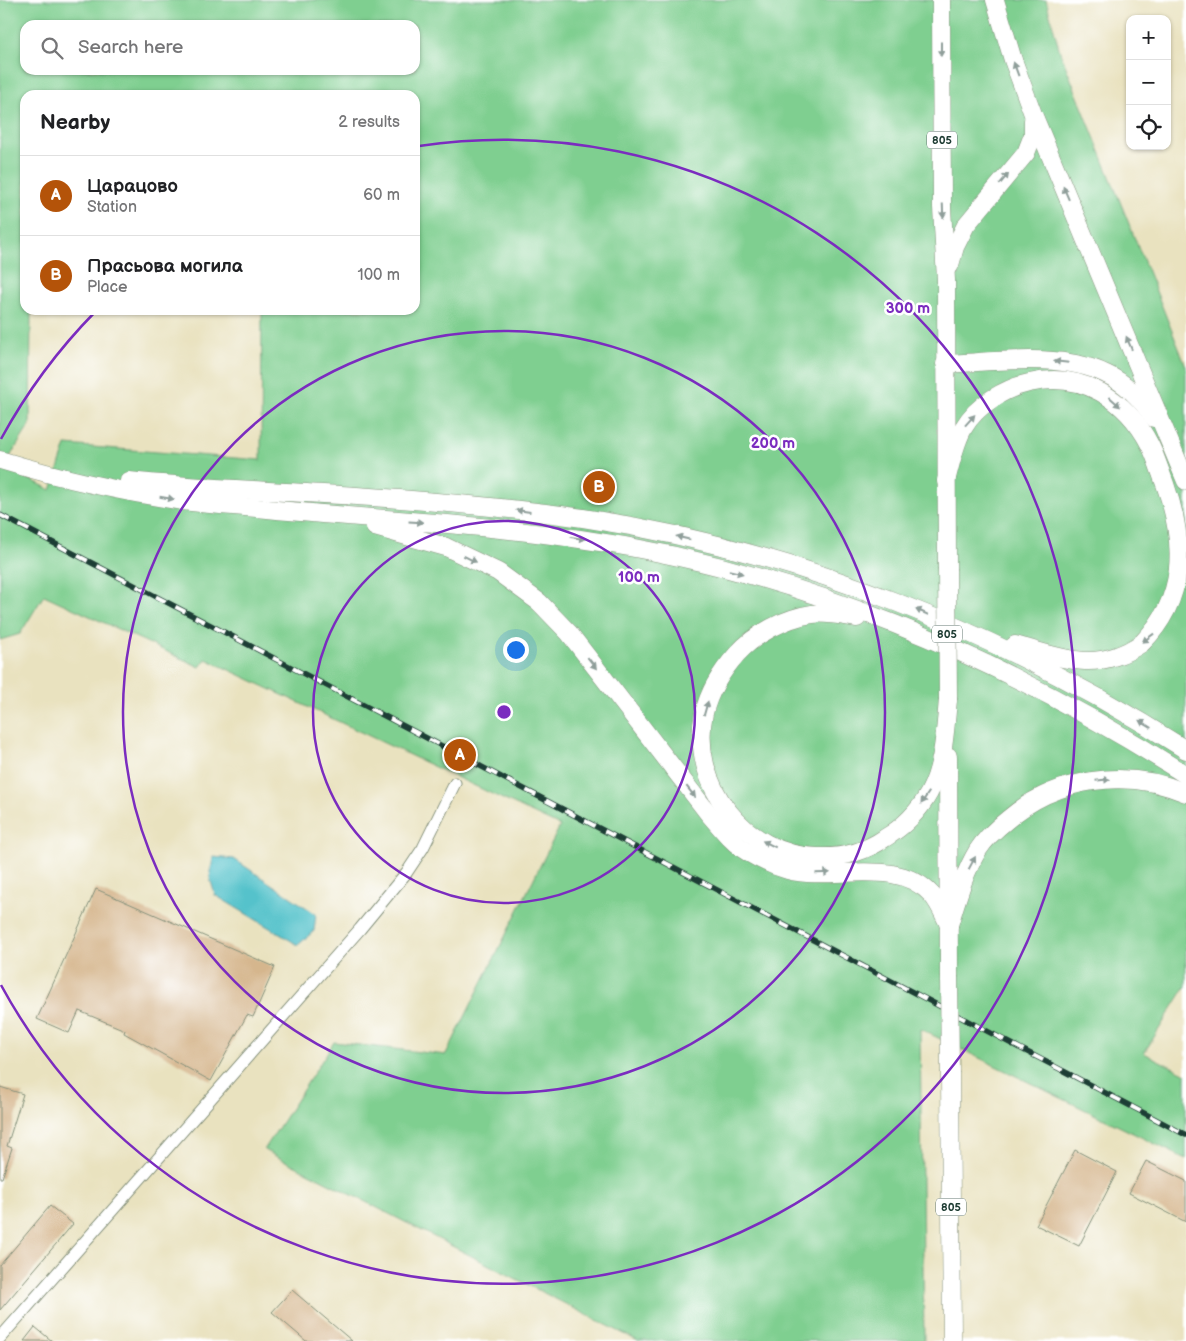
<!DOCTYPE html>
<meta charset="utf-8">
<style>
:root{--surface:#fff;--page:#f6f6f6;--text:#202124;--muted:#757577;--line:#e0e0e0;--accent:#b45309}
body{margin:0;font-family:"Balsamiq Sans",sans-serif;background:var(--page);color:var(--text)}
.controls{position:absolute;right:15px;top:15px;display:grid;overflow:hidden;border-radius:10px;box-shadow:0 1px 4px #0004}
.controls button{width:45px;height:45px;display:grid;place-items:center;padding:0;border:0;border-bottom:1px solid var(--line);background:var(--surface);color:var(--text);font:25px sans-serif}
.you{position:absolute;left:515px;top:649px;width:18px;height:18px;margin:-12px;border:4px solid #fff;border-radius:50%;background:#1a73e8;box-shadow:0 0 0 8px #1a73e833}
.badge{display:grid;place-items:center;width:32px;height:32px;border-radius:50%;background:var(--accent);color:#fff;font-size:16px;font-weight:700}
.pin{position:absolute;translate:-50% -50%;border:2px solid #fff;box-shadow:0 1px 5px #0006}
.list{margin:0;padding:0;list-style:none}
h2{display:flex;justify-content:space-between;align-items:center;height:65px;margin:0;padding:0 20px;font-size:21px}
h2 small{font-size:16px;font-weight:400;color:var(--muted)}
.list li{display:grid;grid-template-columns:32px 1fr auto;gap:15px;align-items:center;box-sizing:border-box;height:80px;padding:0 20px;border-top:1px solid var(--line)}
.list b{display:block;font-size:19px;white-space:nowrap}
.list p{margin:0;font-size:16px;white-space:nowrap;color:var(--muted)}
.list em{font-size:16px;font-style:normal;color:var(--muted)}
.icon{flex:none;width:28px;height:28px;fill:none;stroke:currentColor;stroke-width:2;stroke-linecap:round;stroke-linejoin:round}
.map{position:relative;flex:none;width:1186px;height:1341px;overflow:hidden}
.search{position:absolute;background:var(--surface);box-shadow:0 1px 4px #0004;left:20px;top:20px;width:400px;height:55px;display:flex;align-items:center;gap:12px;box-sizing:border-box;padding:0 18px;border-radius:15px;color:var(--muted);font-size:19px}
.panel{position:absolute;background:var(--surface);box-shadow:0 1px 4px #0004;left:20px;top:90px;width:400px;height:225px;border-radius:15px}
.map>svg:first-child{display:block}
.green{fill:#7fcf90;stroke:#4f8662;fill-rule:evenodd}
.water{fill:#55c2cb;stroke:#3a8080}
.building{fill:#d5b68d}
.lines{fill:none;stroke-linecap:round;stroke-linejoin:round}
.street-casing{stroke:#84907a;stroke-width:13}
.primary-casing{stroke:#84907a;stroke-width:19}
.street{stroke:#fff;stroke-width:11}
.primary{stroke:#fff;stroke-width:18}
.rail-casing{stroke:#1f3d34;stroke-width:5.5}
.rail{stroke:#fff;stroke-width:4;stroke-dasharray:11;stroke-linecap:butt}
.primary-bridge-casing{stroke:#84907a;stroke-width:19;stroke-linecap:butt}
.primary-bridge{stroke:#fff;stroke-width:18}
.oneway{fill:#8f9e9a}
.ring{fill:none;stroke:#7b2cbf;stroke-width:2.5}
.labels{text-anchor:middle;dominant-baseline:central;stroke-width:5;stroke-linejoin:round;paint-order:stroke}
.shield{fill:#fff;stroke:#627771;stroke-width:1}
.shield-label{font-size:11px;font-weight:bold;fill:#1f3d34}
.centre{fill:#7b2cbf;stroke:#fff;stroke-width:2.5}
.ring-label{font-size:15px;text-anchor:middle;font-weight:bold;fill:#7b2cbf;stroke:#fff;stroke-width:5;stroke-linejoin:round;paint-order:stroke}
</style>
<div class="map">
<svg width="1186" height="1341" viewBox="0 0 1186 1341">
<rect width="100%" height="100%" fill="#fff"/>
<filter id="ink" filterUnits="userSpaceOnUse"><feTurbulence type="fractalNoise" baseFrequency=".02" numOctaves="2"/><feDisplacementMap in="SourceGraphic" scale="10" xChannelSelector="R" yChannelSelector="G"/><feConvolveMatrix kernelMatrix="1 2 1 2 8 2 1 2 1" color-interpolation-filters="sRGB"/></filter>
<filter id="wash" filterUnits="userSpaceOnUse"><feTurbulence type="fractalNoise" baseFrequency=".0096" numOctaves="4" result="noise"/><feDisplacementMap in="SourceGraphic" scale="20" xChannelSelector="R" yChannelSelector="G"/><feGaussianBlur stdDeviation="1.12" result="paint"/><feColorMatrix in="noise" values="0 0 0 0 0 0 0 0 0 0 0 0 0 0 0 0 0 1.4 0 .05"/><feComposite in="paint" operator="in"/></filter>
<g filter="url(#wash)">
<rect width="100%" height="100%" fill="#e9e2bf"/>
<path class="green" d="M0,0H1046L1060,52L1186,366V986L1144,1053L1186,1074V1159L920,1029L924,1341H638L264,1150L334,1042L446,1055L560,826L206,659L200,667L44,595L20,634L0,640ZM25,25H415V70H25ZM25,95H415V310H262L261,460L66,445L51,490L4,466L30,425L31,310H25Z"/>
<path class="water" d="M213,857L234,859L316,914L314,931L298,945L215,895L210,878Z"/>
<g id="blocks">
<g class="building">
<path d="M96,889L275,967L253,1017L247,1015L211,1081L124,1033L125,1030L79,1011L69,1033L37,1019Z"/>
<path d="M0,1087L23,1094L7,1146L12,1148L2,1178H0Z"/>
<path d="M1075,1150L1117,1172L1079,1246L1036,1225Z"/>
<path d="M1146,1161L1186,1181V1222L1129,1193Z"/>
<path d="M50,1206L73,1224L0,1310V1265Z"/>
<path d="M292,1290L352,1341H306L272,1312Z"/>
<path d="M35,1327L52,1341H24Z"/>
</g>
</g>
</g>
<g filter="url(#ink)">
<use href="#blocks" fill-opacity="0" stroke="#84907a" stroke-width="1"/>
<g class="lines">
<g class="street-casing">
<path id="street" d="M0,1338L360,929L407,872L423,848L455,783"/>
</g>
<g class="primary-casing">
<g id="primary">
<path d="M941,0L942,207L946,280L947,568"/>
<path d="M995,0L1013,60L1033,114L1186,481"/>
<path d="M950,265L955,247L966,225L1026,153L1033,135V120"/>
<path d="M945,364C994,362 1062,352 1106,374C1126,383 1142,400 1154,418"/>
<path d="M0,460C60,478 121,492 183,501C207,504 232,506 257,508C365,519 473,523 580,539C796,569 1003,658 1186,775"/>
<path d="M129,481C194,488 258,490 323,494C410,499 497,506 583,518C798,550 1004,634 1186,750"/>
<path d="M946,481C951,463 955,442 964,427C977,405 1005,388 1029,383C1081,371 1126,398 1150,445C1156,457 1160,471 1165,484C1186,544 1186,599 1142,643C1126,654 1105,662 1085,661C1061,660 1038,651 1015,645"/>
<path d="M375,527L446,547L498,572L539,602L569,633L708,813C716,822 723,831 731,839C744,853 770,865 788,870C834,882 896,855 932,895C939,903 944,915 949,925"/>
<path d="M857,618C843,616 827,612 812,614C785,618 755,634 737,654C722,671 709,691 704,713C689,784 745,855 817,857C841,858 865,852 885,838C903,827 919,811 929,793C944,765 945,731 948,700"/>
<path d="M948,756L949,976"/>
<path d="M949,925C957,899 964,873 978,850C985,839 997,828 1007,820C1056,777 1127,768 1186,793"/>
<path d="M950,1073L952,1341"/>
</g>
</g>
<use href="#street" class="street"/>
<use href="#primary" class="primary"/>
<g class="rail-casing">
<path id="rail" d="M0,515L1186,1135"/>
</g>
<use href="#rail" class="rail"/>
<g class="primary-bridge-casing">
<g id="primary-bridge">
<path d="M947,568L948,700"/>
<path d="M949,976L950,1073"/>
</g>
</g>
<use href="#primary-bridge" class="primary-bridge"/>
</g>
<defs><path id="oneway-solid" d="M-6-.8H1V-3.2L6.5 0L1 3.2V.8H-6Z" transform="scale(1.25)"/></defs>
<g class="oneway">
<use href="#oneway-solid" transform="translate(941 49) rotate(90)"/>
<use href="#oneway-solid" transform="translate(1016 69) rotate(-110)"/>
<use href="#oneway-solid" transform="translate(1004 179) rotate(-50)"/>
<use href="#oneway-solid" transform="translate(1066 193) rotate(-113)"/>
<use href="#oneway-solid" transform="translate(943 211) rotate(88)"/>
<use href="#oneway-solid" transform="translate(1129 343) rotate(-113)"/>
<use href="#oneway-solid" transform="translate(1061 362) rotate(-174)"/>
<use href="#oneway-solid" transform="translate(1115 402) rotate(42)"/>
<use href="#oneway-solid" transform="translate(970 420) rotate(-48)"/>
<use href="#oneway-solid" transform="translate(167 498) rotate(10)"/>
<use href="#oneway-solid" transform="translate(523 511) rotate(-173)"/>
<use href="#oneway-solid" transform="translate(416 522) rotate(4)"/>
<use href="#oneway-solid" transform="translate(578 538) rotate(8)"/>
<use href="#oneway-solid" transform="translate(683 538) rotate(-166)"/>
<use href="#oneway-solid" transform="translate(470 559) rotate(26)"/>
<use href="#oneway-solid" transform="translate(736 572) rotate(14)"/>
<use href="#oneway-solid" transform="translate(922 612) rotate(-156)"/>
<use href="#oneway-solid" transform="translate(1148 638) rotate(144)"/>
<use href="#oneway-solid" transform="translate(592 663) rotate(52)"/>
<use href="#oneway-solid" transform="translate(706 708) rotate(-74)"/>
<use href="#oneway-solid" transform="translate(1145 724) rotate(-148)"/>
<use href="#oneway-solid" transform="translate(1103 780) rotate(-6)"/>
<use href="#oneway-solid" transform="translate(691 792) rotate(52)"/>
<use href="#oneway-solid" transform="translate(925 798) rotate(124)"/>
<use href="#oneway-solid" transform="translate(769 844) rotate(-154)"/>
<use href="#oneway-solid" transform="translate(972 863) rotate(-62)"/>
<use href="#oneway-solid" transform="translate(823 873) rotate(-1)"/>
</g>
</g>
<g class="ring">
<circle cx="504" cy="712" r="191"/>
<circle cx="504" cy="712" r="381"/>
<path d="M1 439A572 572 0 0 1 96 311M419 146A572 572 0 1 1 1 985"/>
</g>
<g class="labels">
<g class="shield">
<rect x="927" y="131.5" width="30" height="17" rx="4"/>
<rect x="932" y="625.5" width="30" height="17" rx="4"/>
<rect x="936" y="1198.5" width="30" height="17" rx="4"/>
</g>
<g class="shield-label">
<text x="942" y="140">805</text>
<text x="947" y="634">805</text>
<text x="951" y="1207">805</text>
</g>
</g>
<circle cx="504" cy="712" r="8" class="centre"/>
<g class="ring-label">
<text x="908" y="313">300 m</text>
<text x="773" y="448">200 m</text>
<text x="639" y="582">100 m</text>
</g>
</svg>
<div class="controls">
<button>+</button>
<button>−</button>
<button><svg class="icon" aria-label="locate" viewBox="0 0 24 24"><circle cx="12" cy="12" r="6"/><path d="M12 2v4M12 18v4M2 12h4M18 12h4"/></svg></button>
</div>
<div class="you"></div>
<div class="pin badge" style="left:460px;top:755px">A</div>
<div class="pin badge" style="left:599px;top:487px">B</div>
<div class="search"><svg class="icon" aria-label="search" viewBox="0 0 24 24"><circle cx="10" cy="10" r="6"/><path d="M15 15l6 6"/></svg>Search here</div>
<section class="panel">
<h2>Nearby<small>2 results</small></h2>
<ul class="list">
<li><span class="badge">A</span><div><b>Царацово</b><p>Station</p></div><em>60 m</em></li>
<li><span class="badge">B</span><div><b>Прасьова могила</b><p>Place</p></div><em>100 m</em></li>
</ul>
</section>
</div>
